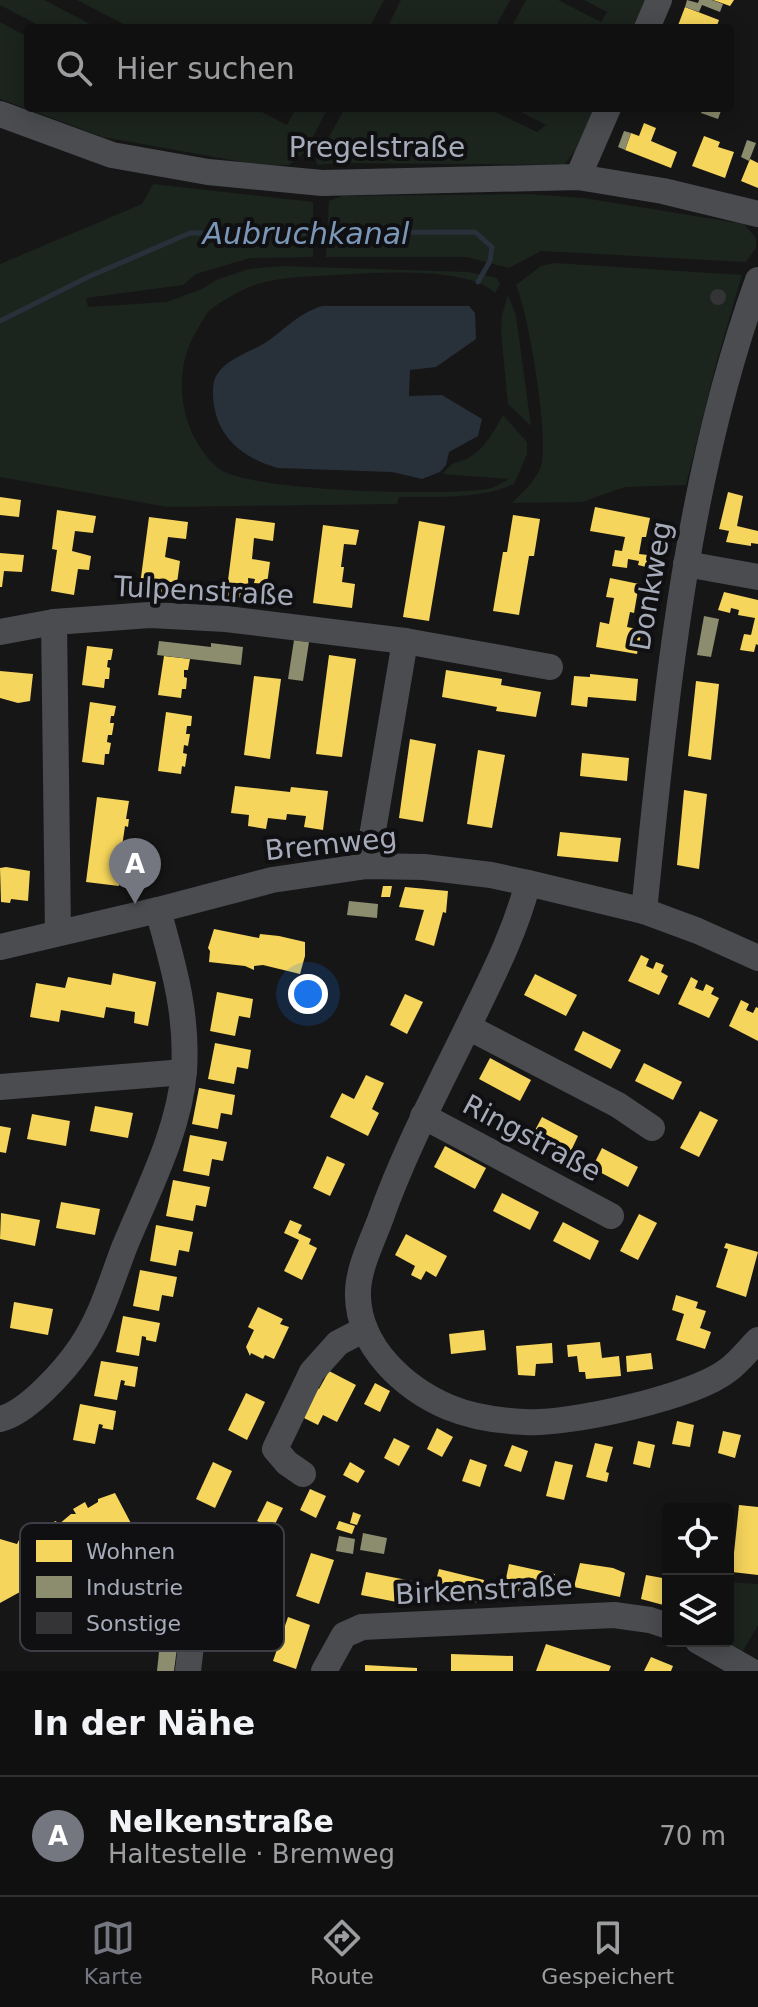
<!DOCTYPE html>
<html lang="de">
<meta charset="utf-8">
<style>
:root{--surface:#101011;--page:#1e1e1f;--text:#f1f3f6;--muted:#9c9d9f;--line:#303031;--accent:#747780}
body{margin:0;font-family:"DejaVu Sans",sans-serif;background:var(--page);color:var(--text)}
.controls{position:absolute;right:24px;bottom:24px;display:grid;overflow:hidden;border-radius:8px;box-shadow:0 4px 20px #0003}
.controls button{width:72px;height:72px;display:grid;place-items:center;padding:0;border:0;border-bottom:2px solid var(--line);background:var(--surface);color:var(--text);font:40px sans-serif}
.you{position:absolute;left:308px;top:994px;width:28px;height:28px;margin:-20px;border:6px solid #fff;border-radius:50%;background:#1a73e8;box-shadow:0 0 0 12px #1a73e833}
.badge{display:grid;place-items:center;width:52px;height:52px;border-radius:50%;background:var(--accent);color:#fff;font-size:26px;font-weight:700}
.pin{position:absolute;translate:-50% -66px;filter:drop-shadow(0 2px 4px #0008)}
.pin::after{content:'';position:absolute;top:42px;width:28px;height:24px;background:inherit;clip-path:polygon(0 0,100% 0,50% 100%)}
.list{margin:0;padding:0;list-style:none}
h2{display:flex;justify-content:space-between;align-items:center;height:104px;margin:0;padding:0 32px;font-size:34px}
h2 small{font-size:26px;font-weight:400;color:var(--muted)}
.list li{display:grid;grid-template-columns:52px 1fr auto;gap:24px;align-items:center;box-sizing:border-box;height:120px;padding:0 32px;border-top:2px solid var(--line)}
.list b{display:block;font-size:30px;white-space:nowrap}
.list p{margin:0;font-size:26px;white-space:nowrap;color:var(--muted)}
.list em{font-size:26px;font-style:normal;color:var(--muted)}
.icon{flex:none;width:44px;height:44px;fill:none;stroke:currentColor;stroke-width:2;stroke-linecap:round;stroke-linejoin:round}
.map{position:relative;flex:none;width:758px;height:1671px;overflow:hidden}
.search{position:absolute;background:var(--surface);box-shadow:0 4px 20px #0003;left:24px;right:24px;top:24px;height:88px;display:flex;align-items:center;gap:20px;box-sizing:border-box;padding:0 28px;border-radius:8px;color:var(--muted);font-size:30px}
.sheet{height:224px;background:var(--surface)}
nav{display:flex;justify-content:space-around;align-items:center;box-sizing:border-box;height:112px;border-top:2px solid var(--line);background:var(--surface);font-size:22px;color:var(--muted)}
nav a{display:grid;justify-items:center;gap:4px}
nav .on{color:var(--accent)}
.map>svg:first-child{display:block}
.green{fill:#1c241e}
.water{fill:#28313a}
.homes{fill:#f6d55c}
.industry{fill:#8c8c6e}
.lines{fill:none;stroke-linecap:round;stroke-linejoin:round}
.stream{stroke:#28313a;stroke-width:5}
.building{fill:#343436}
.minor{stroke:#4a4c50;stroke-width:26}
.labels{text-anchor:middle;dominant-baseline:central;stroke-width:8;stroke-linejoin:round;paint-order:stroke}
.street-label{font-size:28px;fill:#a6abb9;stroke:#101013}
.water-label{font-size:30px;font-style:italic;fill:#7a97b7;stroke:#101013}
.key{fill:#101013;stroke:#3d3e45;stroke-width:2}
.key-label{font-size:22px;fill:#a6abb9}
</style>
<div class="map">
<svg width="758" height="1671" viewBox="0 0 758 1671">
<rect width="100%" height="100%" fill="#161617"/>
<g class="green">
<path d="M0,0H44L98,28H44L0,5Z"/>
<path d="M77,0H384L369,28H131Z"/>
<path d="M401,0H510L495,28H387Z"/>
<path d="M526,0H558L601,22L607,12L584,0H646L636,28H511Z"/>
<path d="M0,22L28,37V108H254L287,125L294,112L286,108H328L305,152L289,165L264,166L103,137L0,99Z"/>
<path d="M345,108H487L537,132L546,125L513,108H594L576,150L564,165L341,163L317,165L316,160Z"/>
<path d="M153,184L313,202V257L250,258L196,274L183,285L86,298L88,307L167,302L202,289L216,280L249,269L281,266L468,272L497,278L500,284L495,293C470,268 388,272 354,274C317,277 274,274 241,291C231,296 219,303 210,310C205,315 201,324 197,330C170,374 180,434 218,468C246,492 446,496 487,489C495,488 503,482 509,479L443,474C454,459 456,465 470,457C486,447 494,431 503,415L527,442V454L514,484C479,500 437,496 399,497L397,504L167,507L0,477V264L142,204Z"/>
<path d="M528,194L584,198L744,224L756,238V248L746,262L541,251L509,268L466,257H326L329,201L342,196Z"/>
<path d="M555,263L742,275L717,361L686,485L625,487L582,502L512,503C523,492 538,479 542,463C548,432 529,315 516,285L541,266Z"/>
<path d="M508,295L516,316L531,426L508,404L501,333L502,315Z"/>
<path d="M728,1582L758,1584V1625L740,1656L712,1641H728Z"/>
</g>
<path class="water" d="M322,306H469L475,313L476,339L436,367L410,370L409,396L442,395L482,419L478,436L449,452L446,465L440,472L422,479L392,472L278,468C242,458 215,436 213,396C213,388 213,379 218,373C229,358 250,352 265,343C286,329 297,314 322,306Z"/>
<g class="homes">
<path d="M713,0H734L730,6Z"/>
<path d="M685,7L719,20L716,28H677Z"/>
<path d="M644,123L656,128L651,141L677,152L671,168L625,150L631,133L639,136Z"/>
<path d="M704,136L720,142L718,147L734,152L725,178L692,166Z"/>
<path d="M750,159L758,163V188L741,181Z"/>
<path d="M728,492L743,496L737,526L758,531V544L751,543V546L726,542L729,531L719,529Z"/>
<path d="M0,497L21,500L19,517L0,515Z"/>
<path d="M595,507L650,518L646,537H642L639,554L648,555L646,567L638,565L639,561L628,559L627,568L612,566L615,550L622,551L625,537L590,531Z"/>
<path d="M57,510L96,516L93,533L75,531L72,551L91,556L89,570L78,569L74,595L51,591L57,550L52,549Z"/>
<path d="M513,515L540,519L534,556H529L519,615L493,611L503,552H507Z"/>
<path d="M149,517L188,522L186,539L168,537L165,557L180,561L177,583L164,581L162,596L139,592Z"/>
<path d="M236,518L275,523L273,541L254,538L252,559L270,562L267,584L254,583L255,579L248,578L249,599L226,596Z"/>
<path d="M419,521L445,526L429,621L403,617Z"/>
<path d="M323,525L359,530L356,545L344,544L341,567H344L342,582L355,584L352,608L313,603Z"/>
<path d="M0,553L24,555L22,572L4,571L2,587H0Z"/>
<path d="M610,578L639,584L634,613L630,612L627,627L642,630L637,654L596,647L600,622L609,624L614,598L606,597Z"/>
<path d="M724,592L758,600V645L756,644L754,652L740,650L744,634L751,635L755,618L738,615L739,610L731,608L730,613L718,610Z"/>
<path d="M87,646L113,649L111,660H108L107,667L110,668L109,679H105L104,688L82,685Z"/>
<path d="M329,655L356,659L342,757L316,754Z"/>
<path d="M164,656L190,659L188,670H184V677L187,678L186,689H182L181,698L158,695Z"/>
<path d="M446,670L502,679L501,685L541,692L536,717L496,711L497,707L442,697Z"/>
<path d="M0,671L33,674L30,701L18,703L0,698Z"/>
<path d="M590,674L638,679L636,701L588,697L587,707L571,705L574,676L590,677Z"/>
<path d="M254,676L281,679L270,759L244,755Z"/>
<path d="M696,681L719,684L711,760L688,756Z"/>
<path d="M90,702L116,706L114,716H111L110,723H114L112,735H108L107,742L111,743L109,754H105L104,765L82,762Z"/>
<path d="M166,712L192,716L191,726H187L186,734H190L188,746L184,745L183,753L187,754L185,767L182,766L181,774L158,771Z"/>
<path d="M410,739L436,744L423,822L399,818Z"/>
<path d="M478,750L505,755L492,828L467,824Z"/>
<path d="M582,753L629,758L627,781L580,776Z"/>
<path d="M235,786L290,792L291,787L328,791L323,830L304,827L306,816L287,814L286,820L268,818L266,829L248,826L249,815L231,813Z"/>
<path d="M684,790L707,794L699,869L677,865Z"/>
<path d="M97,797L129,801L126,819H129L128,827L125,826L120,861H124L123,868H119V886L86,882Z"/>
<path d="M560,832L621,838L618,862L557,856Z"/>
<path d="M6,867L30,871L28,901L11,899L10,903L1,902L0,868Z"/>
<path d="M383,886H392L390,897H381Z"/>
<path d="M405,887L448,891L446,913L443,912L434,946L415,940L424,910L399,907Z"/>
<path d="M214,929L259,938L260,934L279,936L305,942V956L300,974L263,965L254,966V970L245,966L209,962L210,951L208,948Z"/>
<path d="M641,955L649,959L646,966L653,969L656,962L664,965L661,972L668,976L659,995L628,981Z"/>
<path d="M113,973L156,982L148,1026L134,1023L135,1012L106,1007L104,1018L61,1010L59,1022L30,1017L36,983L65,988L68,977L111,985Z"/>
<path d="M535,974L577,995L566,1016L524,995Z"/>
<path d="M691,977L698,981L695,988L703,991L706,984L714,988L711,994L719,998L709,1018L678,1004Z"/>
<path d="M217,992L253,999L250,1018L239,1016L235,1036L210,1031Z"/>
<path d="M405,994L423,1002L407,1034L390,1025Z"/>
<path d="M741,1000L749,1004L746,1010L753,1013L756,1007L758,1008V1041L729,1026Z"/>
<path d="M583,1031L621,1050L611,1069L574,1050Z"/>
<path d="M215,1043L251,1050L248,1069L237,1067L234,1084L208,1079Z"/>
<path d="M490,1058L531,1080L520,1101L479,1079Z"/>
<path d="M644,1063L682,1082L673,1100L635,1081Z"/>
<path d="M366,1075L384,1083L372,1109L379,1113L368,1136L330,1117L342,1093L354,1099Z"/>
<path d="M199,1088L235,1095L232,1115L221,1113L218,1129L192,1124Z"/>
<path d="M95,1106L133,1113L128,1138L90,1131Z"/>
<path d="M700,1111L718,1120L699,1157L680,1148Z"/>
<path d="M32,1114L70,1121L66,1146L27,1139Z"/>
<path d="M542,1117L578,1136L569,1155L532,1136Z"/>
<path d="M0,1126L11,1128L6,1153L0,1152Z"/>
<path d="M190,1135L227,1142L223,1161L212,1159L209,1176L183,1171Z"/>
<path d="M445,1146L486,1168L475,1189L434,1167Z"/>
<path d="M602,1148L638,1167L628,1187L592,1168Z"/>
<path d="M327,1156L345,1164L330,1196L313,1188Z"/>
<path d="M173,1180L210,1187L206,1207L196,1205L193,1221L166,1216Z"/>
<path d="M502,1193L539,1212L530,1230L493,1211Z"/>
<path d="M61,1202L100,1209L95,1235L56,1228Z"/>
<path d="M1,1213L40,1220L35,1246L0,1239Z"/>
<path d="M639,1214L657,1223L638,1260L620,1251Z"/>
<path d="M290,1220L302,1225L298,1233L311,1239L309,1244L317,1248L302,1280L284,1271L299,1240L284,1233Z"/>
<path d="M563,1222L599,1241L590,1260L553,1241Z"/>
<path d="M156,1225L193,1232L189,1252L179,1250L176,1266L150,1261Z"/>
<path d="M406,1234L447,1256L436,1277L426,1271L421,1280L411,1275L415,1266L395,1255Z"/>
<path d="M726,1243L758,1252L746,1297L716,1287L728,1249L724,1248Z"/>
<path d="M140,1270L177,1277L173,1297L162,1295L159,1311L133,1306Z"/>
<path d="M676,1295L698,1302L696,1308L706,1311L700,1328L711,1332L705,1349L676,1340L684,1314L672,1310Z"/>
<path d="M14,1302L53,1309L48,1335L10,1328Z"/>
<path d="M258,1307L283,1319L280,1324L289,1327L274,1359L265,1355L263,1359L251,1353L250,1356L246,1347L254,1330L248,1327Z"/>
<path d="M123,1316L160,1323L156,1342L146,1340V1337L142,1336L139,1356L116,1352Z"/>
<path d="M484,1330L486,1350L451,1354L449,1334Z"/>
<path d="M600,1342L602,1358L619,1356L621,1376L586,1379L585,1372H579L577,1356L568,1357L567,1345Z"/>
<path d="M552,1343L553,1363L536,1364L535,1376L518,1375L516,1346Z"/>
<path d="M651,1353L653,1369L627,1372L626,1356Z"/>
<path d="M101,1361L138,1367L135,1387L124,1385L125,1381L121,1380L117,1400L94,1396Z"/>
<path d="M329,1371L356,1385L337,1422L323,1415L318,1425L304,1418L317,1388L319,1389Z"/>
<path d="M375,1383L390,1391L380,1412L364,1404Z"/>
<path d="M246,1393L265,1402L247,1440L228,1430Z"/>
<path d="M80,1404L116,1411L113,1430L102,1428L103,1425L99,1424L95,1444L73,1440Z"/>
<path d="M677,1421L694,1425L690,1447L672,1444Z"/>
<path d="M437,1428L453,1437L442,1457L427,1449Z"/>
<path d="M723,1431L741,1435L735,1458L718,1453Z"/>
<path d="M394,1438L410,1446L399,1466L384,1458Z"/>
<path d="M638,1441L655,1445L650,1468L633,1464Z"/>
<path d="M595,1443L613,1447L606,1472L609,1473L607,1482L586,1477Z"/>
<path d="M512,1445L528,1451L521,1472L504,1466Z"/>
<path d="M470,1459L487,1465L480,1487L462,1481Z"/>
<path d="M555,1461L573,1465L564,1500L546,1496Z"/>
<path d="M213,1462L232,1471L215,1508L196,1499Z"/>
<path d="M350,1462L365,1471L358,1483L343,1475Z"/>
<path d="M310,1489L326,1496L316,1518L300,1510Z"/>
<path d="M115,1493L134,1529L0,1603V1539L17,1544L19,1540L29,1538V1534L34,1532L37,1533L43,1526L56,1521L58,1525L71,1514H76L73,1509L85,1502L88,1508L98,1502V1499Z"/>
<path d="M267,1501L283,1508L273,1528L257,1521Z"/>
<path d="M739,1505L758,1507V1575L732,1572Z"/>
<path d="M353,1512L361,1515L357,1525L350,1523Z"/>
<path d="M339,1521L355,1526L352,1534L336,1529Z"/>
<path d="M311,1553L334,1560L319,1604L296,1596Z"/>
<path d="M580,1563L613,1568L625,1573L620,1597L574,1587Z"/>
<path d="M509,1564L555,1574L549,1598L504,1588Z"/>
<path d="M439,1569L484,1580L479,1603L433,1592Z"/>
<path d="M366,1572L412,1581L407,1604L361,1595Z"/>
<path d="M646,1575L668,1579L667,1606L641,1599Z"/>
<path d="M288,1617L310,1625L296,1669L273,1661Z"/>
<path d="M546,1644L611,1666L609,1671H536Z"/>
<path d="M451,1654L513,1656V1671H451Z"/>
<path d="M651,1657L673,1666L671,1671H644Z"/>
<path d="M365,1665L417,1668V1671H365Z"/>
</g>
<g class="industry">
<path d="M687,0L698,3L699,0H712L723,4L720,12L702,5L699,12L685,7Z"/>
<path d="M703,108H722L718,119L701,113Z"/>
<path d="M624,131L631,133L625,150L618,147Z"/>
<path d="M747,140L756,143L749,161L741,157Z"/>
<path d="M704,616L719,619L711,657L697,655Z"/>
<path d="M294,640L309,642L303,681L288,679Z"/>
<path d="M159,641L211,647V643L243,647L241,665L157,655Z"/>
<path d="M349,901L378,904L377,918L347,915Z"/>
<path d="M363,1533L387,1538L384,1554L360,1550Z"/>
<path d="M339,1536L355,1539L353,1554L336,1551Z"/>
<path d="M160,1642L177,1648L174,1671H157Z"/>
</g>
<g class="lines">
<path class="stream" d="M0,321L88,277L190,233L475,232L492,247L490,261L478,282"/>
</g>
<circle class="building" cx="718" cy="297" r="8"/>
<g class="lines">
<g class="minor">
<path d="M647,28L659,0"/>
<path d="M0,114L112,155L208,172L322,183L578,177L663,191L758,214"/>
<path d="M578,177L608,108"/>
<path d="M686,564L758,577"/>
<path d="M54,622L58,932"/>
<path d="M0,632L54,622L150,615L226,619L405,641L367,866"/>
<path d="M405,641L550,667"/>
<path d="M528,883C516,928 498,965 478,1006C444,1077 406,1146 380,1220C371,1244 357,1271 358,1296C359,1347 404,1388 448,1407C472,1417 499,1421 525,1422C568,1425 694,1397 728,1370C739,1362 748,1350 758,1340"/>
<path d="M644,911C666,698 685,482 758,280"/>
<path d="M0,947L158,910L272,880L367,866L424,867L491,875L528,883L644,911L698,931L758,958"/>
<path d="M468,1027L618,1105L652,1128"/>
<path d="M0,1087L184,1072"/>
<path d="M423,1116L611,1216"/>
<path d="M0,1419C27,1413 65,1370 80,1348C101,1318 111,1282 124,1248C147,1192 179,1132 184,1071C188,1014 173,964 158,910"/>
<path d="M303,1474L287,1463L275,1449L312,1372L338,1343L365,1329"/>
<path d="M164,1566L198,1585L188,1671"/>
<path d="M698,1641L751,1671"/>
<path d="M324,1671L344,1635L362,1627L614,1615L650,1620L668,1626"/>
</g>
</g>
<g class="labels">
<g class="street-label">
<text x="377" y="147">Pregelstraße</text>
<text transform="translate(651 586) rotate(-80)">Donkweg</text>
<text transform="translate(204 591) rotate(3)">Tulpenstraße</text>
<text transform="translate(331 844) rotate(-6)">Bremweg</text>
<text transform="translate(532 1138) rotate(28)">Ringstraße</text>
<text transform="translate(484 1590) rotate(-3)">Birkenstraße</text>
</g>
<g class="water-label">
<text x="306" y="233">Aubruchkanal</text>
</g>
</g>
<rect x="20" y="1523" width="264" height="128" rx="12" class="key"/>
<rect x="36" y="1540" width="36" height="22" fill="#f6d55c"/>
<rect x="36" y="1576" width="36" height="22" fill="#8c8c6e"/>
<rect x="36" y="1612" width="36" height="22" fill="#343436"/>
<g class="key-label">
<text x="86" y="1559">Wohnen</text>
<text x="86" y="1595">Industrie</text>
<text x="86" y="1631">Sonstige</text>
</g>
</svg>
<div class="controls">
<button><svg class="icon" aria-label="locate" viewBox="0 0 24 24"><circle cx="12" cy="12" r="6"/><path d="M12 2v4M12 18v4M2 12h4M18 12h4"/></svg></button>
<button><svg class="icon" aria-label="layers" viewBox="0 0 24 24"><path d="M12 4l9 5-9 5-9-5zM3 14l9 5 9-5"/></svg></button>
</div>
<div class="you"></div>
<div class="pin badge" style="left:135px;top:904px">A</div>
<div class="search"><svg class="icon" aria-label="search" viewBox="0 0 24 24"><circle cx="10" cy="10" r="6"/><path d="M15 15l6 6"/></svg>Hier suchen</div>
</div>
<section class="sheet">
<h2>In der Nähe<small></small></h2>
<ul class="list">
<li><span class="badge">A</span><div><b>Nelkenstraße</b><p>Haltestelle · Bremweg</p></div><em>70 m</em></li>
</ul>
</section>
<nav>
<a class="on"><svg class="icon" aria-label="map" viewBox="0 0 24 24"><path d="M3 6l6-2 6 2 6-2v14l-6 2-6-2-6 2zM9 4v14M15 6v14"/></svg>Karte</a>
<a><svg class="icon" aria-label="directions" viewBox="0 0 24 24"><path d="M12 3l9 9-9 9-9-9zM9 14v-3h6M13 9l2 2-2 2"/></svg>Route</a>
<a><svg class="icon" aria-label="saved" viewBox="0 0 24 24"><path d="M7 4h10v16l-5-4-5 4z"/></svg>Gespeichert</a>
</nav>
